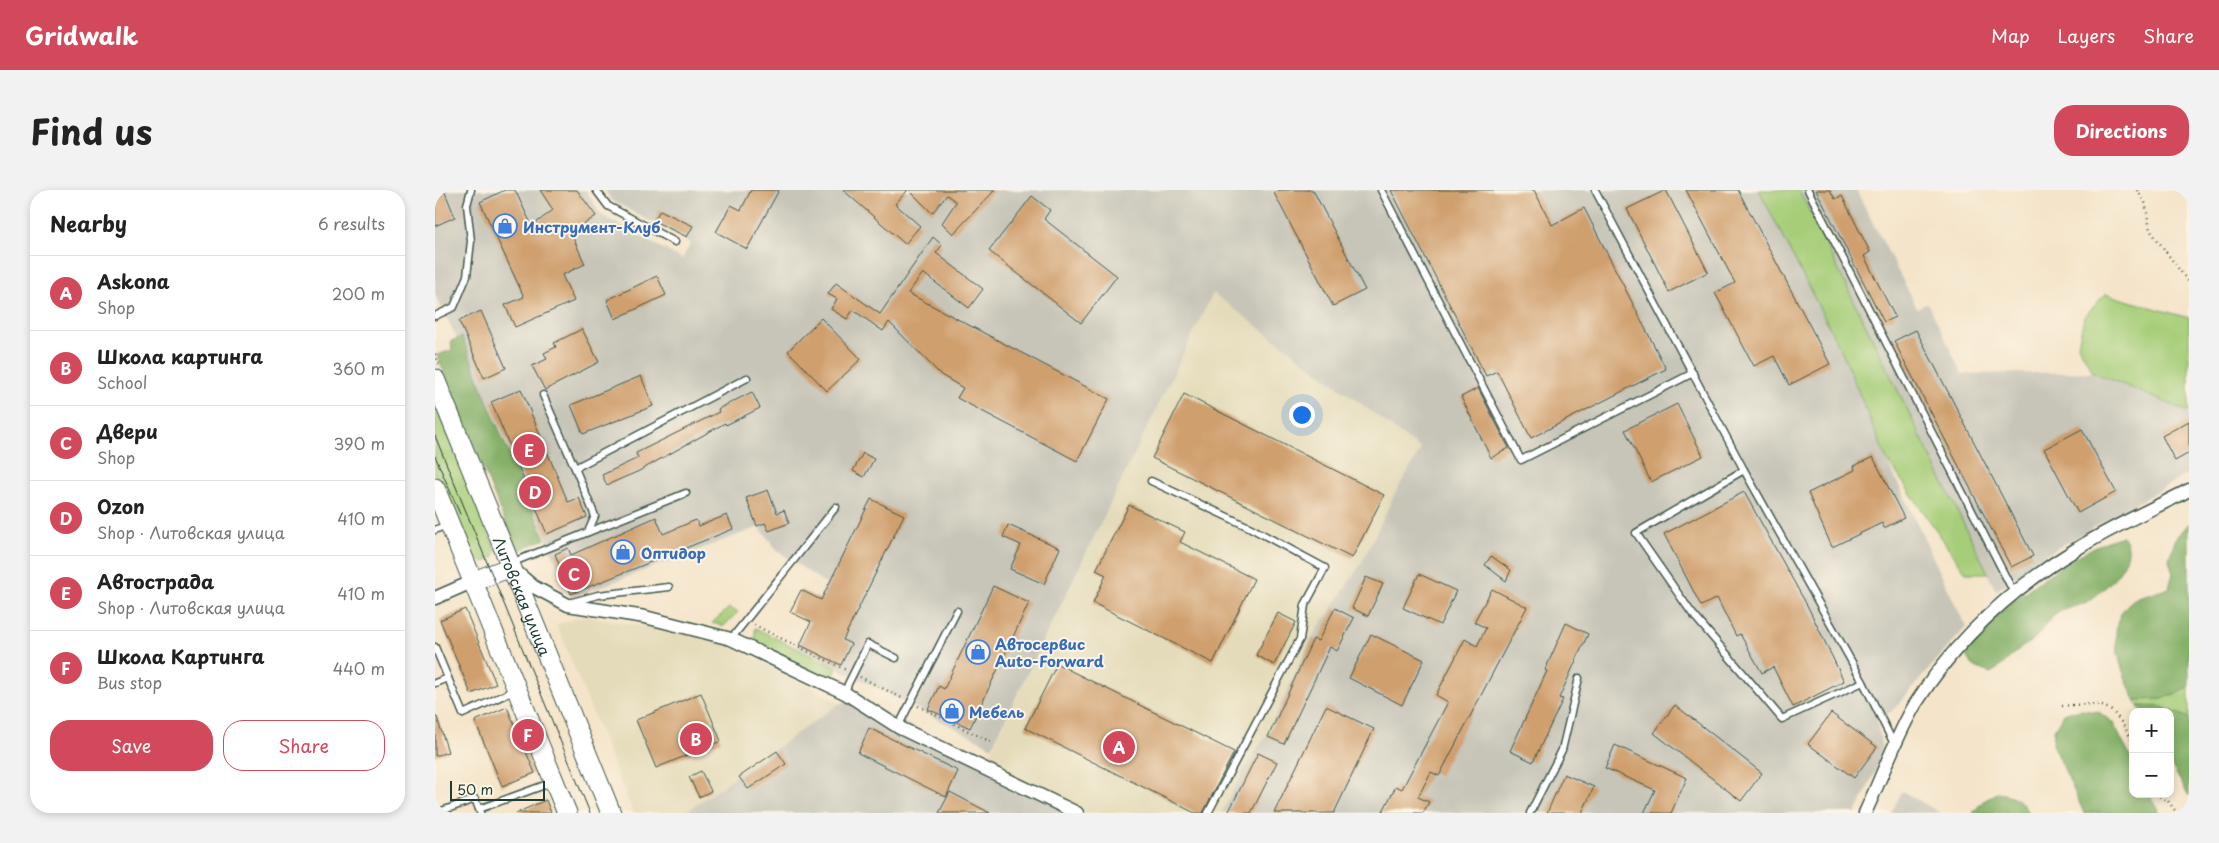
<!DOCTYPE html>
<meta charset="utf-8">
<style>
:root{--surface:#fff;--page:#f2f2f2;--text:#222;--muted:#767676;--line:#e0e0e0;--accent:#d1495b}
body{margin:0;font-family:"Playpen Sans",sans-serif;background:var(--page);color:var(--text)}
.controls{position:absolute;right:15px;bottom:15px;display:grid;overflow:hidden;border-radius:10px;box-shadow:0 2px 8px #0003}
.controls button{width:45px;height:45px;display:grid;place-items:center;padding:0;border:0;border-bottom:1px solid var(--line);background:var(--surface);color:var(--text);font:25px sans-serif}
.scale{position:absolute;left:15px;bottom:12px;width:95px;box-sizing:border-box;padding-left:5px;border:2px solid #1f3d34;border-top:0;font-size:14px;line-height:18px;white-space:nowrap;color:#1f3d34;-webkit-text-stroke:4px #fcf5e5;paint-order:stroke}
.you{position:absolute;left:866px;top:224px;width:18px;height:18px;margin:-12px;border:4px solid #fff;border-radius:50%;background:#1a73e8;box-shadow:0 0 0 8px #1a73e833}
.badge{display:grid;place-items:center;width:32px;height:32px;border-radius:50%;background:var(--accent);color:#fff;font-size:16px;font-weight:700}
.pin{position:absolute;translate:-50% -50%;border:2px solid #fff;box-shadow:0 1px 5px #0006}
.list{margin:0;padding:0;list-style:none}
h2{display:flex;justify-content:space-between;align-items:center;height:65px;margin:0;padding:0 20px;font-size:21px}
h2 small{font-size:16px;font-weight:400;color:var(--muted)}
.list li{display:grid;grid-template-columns:32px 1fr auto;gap:15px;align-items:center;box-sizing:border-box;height:75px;padding:0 20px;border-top:1px solid var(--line)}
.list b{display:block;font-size:19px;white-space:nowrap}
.list p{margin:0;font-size:16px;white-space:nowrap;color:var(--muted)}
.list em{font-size:16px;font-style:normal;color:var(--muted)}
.actions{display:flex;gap:10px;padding:15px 20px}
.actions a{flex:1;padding:11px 0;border:1px solid var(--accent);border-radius:20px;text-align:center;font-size:18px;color:var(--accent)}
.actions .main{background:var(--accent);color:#fff}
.map{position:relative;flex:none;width:1754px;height:623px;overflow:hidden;border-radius:20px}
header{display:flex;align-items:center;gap:30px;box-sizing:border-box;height:70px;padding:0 25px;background:var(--accent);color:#fff}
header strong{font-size:24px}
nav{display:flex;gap:28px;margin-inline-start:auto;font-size:18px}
.intro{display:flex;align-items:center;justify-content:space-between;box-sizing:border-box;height:120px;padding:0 30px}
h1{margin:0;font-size:35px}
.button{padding:12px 22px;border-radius:20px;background:var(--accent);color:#fff;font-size:18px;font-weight:700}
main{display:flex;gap:30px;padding:0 30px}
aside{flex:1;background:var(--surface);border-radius:20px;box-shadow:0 2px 8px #0003}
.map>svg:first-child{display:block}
.built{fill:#e4dbba}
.industrial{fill:#c6c5b8}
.green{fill:#a6cd78;stroke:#628556}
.forest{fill:#84b068;stroke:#52764e}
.building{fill:#cf9f6d}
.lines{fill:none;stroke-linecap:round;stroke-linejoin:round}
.service-casing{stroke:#3f564a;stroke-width:9}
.minor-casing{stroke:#3f564a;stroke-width:15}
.primary-casing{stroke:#3f564a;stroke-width:21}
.path{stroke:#3f564a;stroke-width:2.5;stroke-dasharray:1 4;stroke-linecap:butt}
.service{stroke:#fff;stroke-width:6}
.minor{stroke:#fff;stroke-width:12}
.primary{stroke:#fff;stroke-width:19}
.tram{stroke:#1f3d34;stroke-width:1}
.labels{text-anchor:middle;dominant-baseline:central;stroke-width:4;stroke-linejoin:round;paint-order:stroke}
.shop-label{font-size:15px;font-weight:bold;fill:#366cbe;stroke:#fcf5e5;text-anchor:start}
.street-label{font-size:15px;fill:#1f3d34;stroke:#fcf5e5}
</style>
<header>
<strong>Gridwalk</strong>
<nav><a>Map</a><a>Layers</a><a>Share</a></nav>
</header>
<div class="intro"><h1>Find us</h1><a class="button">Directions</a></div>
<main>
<aside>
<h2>Nearby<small>6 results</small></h2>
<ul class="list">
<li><span class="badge">A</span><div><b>Askona</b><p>Shop</p></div><em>200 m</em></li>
<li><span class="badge">B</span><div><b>Школа картинга</b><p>School</p></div><em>360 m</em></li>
<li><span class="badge">C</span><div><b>Двери</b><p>Shop</p></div><em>390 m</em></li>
<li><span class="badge">D</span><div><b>Ozon</b><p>Shop · Литовская улица</p></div><em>410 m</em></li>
<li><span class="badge">E</span><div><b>Автострада</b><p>Shop · Литовская улица</p></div><em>410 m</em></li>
<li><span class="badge">F</span><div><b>Школа Картинга</b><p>Bus stop</p></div><em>440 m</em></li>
</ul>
<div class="actions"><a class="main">Save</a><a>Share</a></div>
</aside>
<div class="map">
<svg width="1754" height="623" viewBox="0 0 1754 623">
<rect width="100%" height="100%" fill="#fcf5e5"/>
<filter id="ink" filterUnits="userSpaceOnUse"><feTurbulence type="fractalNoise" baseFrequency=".02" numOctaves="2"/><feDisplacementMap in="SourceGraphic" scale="10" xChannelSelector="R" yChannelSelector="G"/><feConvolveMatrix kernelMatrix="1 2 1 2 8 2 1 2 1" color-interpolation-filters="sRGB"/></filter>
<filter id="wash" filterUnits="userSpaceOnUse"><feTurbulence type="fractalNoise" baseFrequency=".0096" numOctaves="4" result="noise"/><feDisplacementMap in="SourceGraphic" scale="20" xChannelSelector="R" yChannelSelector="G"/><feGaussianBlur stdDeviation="1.12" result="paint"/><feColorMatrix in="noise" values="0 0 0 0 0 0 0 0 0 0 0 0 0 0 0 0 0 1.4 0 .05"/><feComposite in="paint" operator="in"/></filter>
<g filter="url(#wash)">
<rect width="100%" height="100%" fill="#f4e4c9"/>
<g class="built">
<path d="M778,103L986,259L960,303L926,374L876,449L830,548L816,567L786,623H650L550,574Z"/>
<path d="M148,426L266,446L295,455L405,513L249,623H198L122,435Z"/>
</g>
<g class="industrial">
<path d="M0,0H151L166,25L247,69L256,53L176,10L170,0H1324L1407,162L1451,268L1531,437L1457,521L1442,531L1448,565L1421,623H786L816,567L830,548L876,449L926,374L960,303L986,259L778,103L557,557L362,457L391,394L343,361L324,337L136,408L55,214L0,105Z"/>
<path d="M1364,0H1421L1482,118L1493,113L1527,184L1658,182L1754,222V283L1612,364L1561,401Z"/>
<path d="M420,508L550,574L650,623H249L405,513Z"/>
<path d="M1467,601L1506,623H1456Z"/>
</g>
<g class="green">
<path d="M1324,0H1364L1553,383H1531L1451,268L1407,162Z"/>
<path d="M1670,104L1754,128V222L1658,182L1643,155L1649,127Z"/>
<path d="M0,213L61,362L58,367L49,372L37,366L0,283Z"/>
<path d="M294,418L303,422L289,436L277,433Z"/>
<path d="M320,438L402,478L396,491L320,453Z"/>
<path d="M1754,498V528L1727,517L1703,516L1700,510L1727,509Z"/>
</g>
<g class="forest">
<path d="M27,147C53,215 82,282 110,349L82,361L2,165L17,160L16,151Z"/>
<path d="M1754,333V498L1727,509L1700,510C1687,481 1664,431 1701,408C1707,405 1724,402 1734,398L1738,383L1734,369L1740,350Z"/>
<path d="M1688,346C1707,367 1669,401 1652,412C1642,417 1628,418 1620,425C1611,432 1605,443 1597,451C1593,454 1588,456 1584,459C1573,468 1568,477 1555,483C1544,479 1534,476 1531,464C1536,456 1540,448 1546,442C1570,412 1651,354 1688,346Z"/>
<path d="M1703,516L1727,517L1754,528V606L1735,573V522H1706Z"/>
<path d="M1648,520L1664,522L1678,533L1698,572V604H1714L1725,623H1649L1618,554L1619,540L1629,523Z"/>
<path d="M1562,603C1578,605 1585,608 1593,623H1538L1547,612Z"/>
</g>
<g id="blocks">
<g class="building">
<path d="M0,0H9L20,27L0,36Z"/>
<path d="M70,0H80L97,36L118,20L105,0H142L161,26L136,43L150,74L127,85L139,111L80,137L70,115L89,107L45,12Z"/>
<path d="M316,0H344L312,59L281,42L296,15L306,20Z"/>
<path d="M408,0H473L460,14L485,36L470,54Z"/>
<path d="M474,0H560L518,44L507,33L521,12L512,5L497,23Z"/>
<path d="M845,0H878L930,100L898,116L839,3Z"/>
<path d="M956,0H1099L1117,35L1149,18L1231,179L1096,248L1062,181L1051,186Z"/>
<path d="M1231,0L1273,82L1234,102L1192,19Z"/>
<path d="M1251,0H1303L1395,174L1354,195L1339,166L1319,176L1280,103L1300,93Z"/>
<path d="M1381,0H1395L1400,9L1407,6L1435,62L1429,66L1460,127L1449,132Z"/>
<path d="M597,6L615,20L609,29L682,86L646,133L554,61Z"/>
<path d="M225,20L258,36L252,47L219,31Z"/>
<path d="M498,47L507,55L501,63L548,99L534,118L488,83L473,103L674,209L642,271L522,208L528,198L506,185L454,132L448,141L418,120L412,129L396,119L402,109L393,104L401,93L445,124Z"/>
<path d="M222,86L231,105L180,129L172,110Z"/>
<path d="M46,121L71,178L49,188L24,131Z"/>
<path d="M386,128L426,169L392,201L353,161Z"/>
<path d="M147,139L164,172L110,200L97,176L112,169L109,163L121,157L119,153Z"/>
<path d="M1481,140L1598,366L1576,377L1459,151Z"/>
<path d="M206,186L218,216L148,244L136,215Z"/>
<path d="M1043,198L1074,258L1056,268L1026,207Z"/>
<path d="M86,199L133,312L144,308L152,327L112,344L56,212Z"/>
<path d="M317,202L325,218L291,235L290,233L204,281L172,295L167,285L203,268L201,263L284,222L283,219Z"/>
<path d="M749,204L949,305L917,368L717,268Z"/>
<path d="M1242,214L1268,266L1216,292L1190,240Z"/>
<path d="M1754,231V263L1740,271L1727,246Z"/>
<path d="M1647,239L1681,302L1643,323L1609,259Z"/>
<path d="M428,263L439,269L429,287L418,281Z"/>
<path d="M1438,267L1469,328L1449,338L1447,333L1397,357L1373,303L1420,280L1419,276Z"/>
<path d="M333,300L342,323L349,320L354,333L334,341L330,333L322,336L311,308Z"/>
<path d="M1309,302L1373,417L1409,491L1358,517L1338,477L1327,483L1305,444L1301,446L1282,408L1266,416L1229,344Z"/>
<path d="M436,309L469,325L408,450L416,454L406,475L365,455L376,432L355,422L366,400L386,410Z"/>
<path d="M694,315L750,342L745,352L819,389L778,473L658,413L671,385L661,380Z"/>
<path d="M292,325L298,339L136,404L120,364L133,358L136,365L221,327L228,344L261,330L264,336Z"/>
<path d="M573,335L625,358L609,394L575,379L586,355L568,347Z"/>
<path d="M1056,366L1076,380L1071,391L1050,375Z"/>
<path d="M984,384L1021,401L1005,435L968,418Z"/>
<path d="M931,387L948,394L933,426L917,418Z"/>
<path d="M558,396L594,413L535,538L493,519L504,496L509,499Z"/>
<path d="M1057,399L1092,417L1004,586L996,582L983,607L994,612L988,623H947L961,596L967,599L1013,512L1001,505L1030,449L1042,456L1051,438L1039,432Z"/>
<path d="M900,418L919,428L902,461L895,457L849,554L833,547L878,449L883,451Z"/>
<path d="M30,419L61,494L36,504L5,430Z"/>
<path d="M843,423L861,432L839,475L821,465Z"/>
<path d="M1131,433L1153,444L1124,508L1128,509L1098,572L1075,561L1112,481L1110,480Z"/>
<path d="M936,444L989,470L967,515L914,488Z"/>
<path d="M622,474L799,562L768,623H760L590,538Z"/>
<path d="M266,503L286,551L221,578L201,530Z"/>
<path d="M1240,515L1327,583L1306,611L1219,543Z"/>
<path d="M891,516L939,539L899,623H839Z"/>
<path d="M72,517L100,583L67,596L40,531Z"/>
<path d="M1396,523L1442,557L1419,588L1373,554Z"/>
<path d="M0,527H2L13,562L0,566Z"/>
<path d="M434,538L523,581L511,607L423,563Z"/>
<path d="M1180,555L1252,588L1236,623H1209L1220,600L1170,578Z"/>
<path d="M342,561L351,574L313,599L304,587Z"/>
<path d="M823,563L842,572L816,623H793Z"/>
<path d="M266,581L276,601L264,607L254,587Z"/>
<path d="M1129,584L1159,597L1147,623H1112Z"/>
<path d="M515,602L555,623H504Z"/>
<path d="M111,610L116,623H81Z"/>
</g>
</g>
</g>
<g filter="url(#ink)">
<use href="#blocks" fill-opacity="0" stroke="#3f564a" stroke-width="1"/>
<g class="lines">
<g class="service-casing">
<g id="service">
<path d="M161,0L173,16L240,52"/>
<path d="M946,0L1086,270L1258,183"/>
<path d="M1160,0L1309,280L1428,492L1459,554"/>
<path d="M1373,0L1579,403"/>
<path d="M0,126L19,117L32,86L36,51L32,15L36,0"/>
<path d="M108,205L140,278"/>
<path d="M1309,280L1201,343L1256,422L1347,529L1428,492"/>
<path d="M716,291L814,337L890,378L870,415L865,449L773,623"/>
<path d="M0,340L13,334"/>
<path d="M153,342L160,326L140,278L312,188"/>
<path d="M76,373L251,303"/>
<path d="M137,412L163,405L234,397"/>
<path d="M296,449L401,317"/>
<path d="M0,457L28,524L80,500"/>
<path d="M0,493L13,488"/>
<path d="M410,503L413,494L433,454L461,468"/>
<path d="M463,537L522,421"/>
<path d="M44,619L118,592"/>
<path d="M1,623L40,609L45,622"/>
<path d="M1095,623L1127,560L1144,488"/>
</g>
</g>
<g class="minor-casing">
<g id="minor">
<path d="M79,380L99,397L133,415L210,427L296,449L410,503L463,537L642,623"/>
<path d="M0,408L39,391"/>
<path d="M1430,623C1446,589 1462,544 1481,513C1521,450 1576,399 1640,360C1676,337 1716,320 1754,300"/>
</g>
</g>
<g class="primary-casing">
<g id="primary">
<path id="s1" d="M0,189L176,623"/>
<path d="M0,298L132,623"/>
<path d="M39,391L76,377"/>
</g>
</g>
<g class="path">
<path d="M1702,0L1710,12L1715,40L1754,93"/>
<path d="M0,164L4,174"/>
<path d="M319,435L411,480"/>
<path d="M425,487L469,509"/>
<path d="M483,516L556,552"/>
<path d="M1627,516C1672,512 1676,512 1698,552"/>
<path d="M1720,604L1733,611L1742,623"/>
</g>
<use href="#service" class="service"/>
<use href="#minor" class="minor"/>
<use href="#primary" class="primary"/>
<g class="tram">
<path d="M0,246L155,623"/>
<path d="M0,266L25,324"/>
</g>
</g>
</g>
<defs>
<g id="shop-ring" transform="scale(1.25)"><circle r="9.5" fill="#fcf5e5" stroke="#3f7fe0" stroke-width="1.5"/><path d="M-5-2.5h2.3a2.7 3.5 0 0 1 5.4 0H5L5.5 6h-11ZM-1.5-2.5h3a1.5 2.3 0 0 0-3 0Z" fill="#3f7fe0"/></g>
</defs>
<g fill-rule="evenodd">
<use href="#shop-ring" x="70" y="36"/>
<use href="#shop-ring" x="188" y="362"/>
<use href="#shop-ring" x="543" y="462"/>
<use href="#shop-ring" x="517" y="521"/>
</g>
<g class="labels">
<g class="shop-label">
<text x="88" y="36">Инструмент-Клуб</text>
<text x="206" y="362">Оптидор</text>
<text x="560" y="453">Автосервис<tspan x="560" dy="17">Auto-Forward</tspan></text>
<text x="534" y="521">Мебель</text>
</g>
<g class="street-label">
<text stroke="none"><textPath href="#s1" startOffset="234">Литовская улица</textPath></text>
</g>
</g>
</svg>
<div class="controls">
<button>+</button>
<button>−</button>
</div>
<div class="scale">50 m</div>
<div class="you"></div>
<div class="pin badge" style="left:684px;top:557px">A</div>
<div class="pin badge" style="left:261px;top:549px">B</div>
<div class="pin badge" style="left:139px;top:384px">C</div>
<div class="pin badge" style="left:100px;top:302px">D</div>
<div class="pin badge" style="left:94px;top:260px">E</div>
<div class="pin badge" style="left:93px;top:545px">F</div>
</div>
</main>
